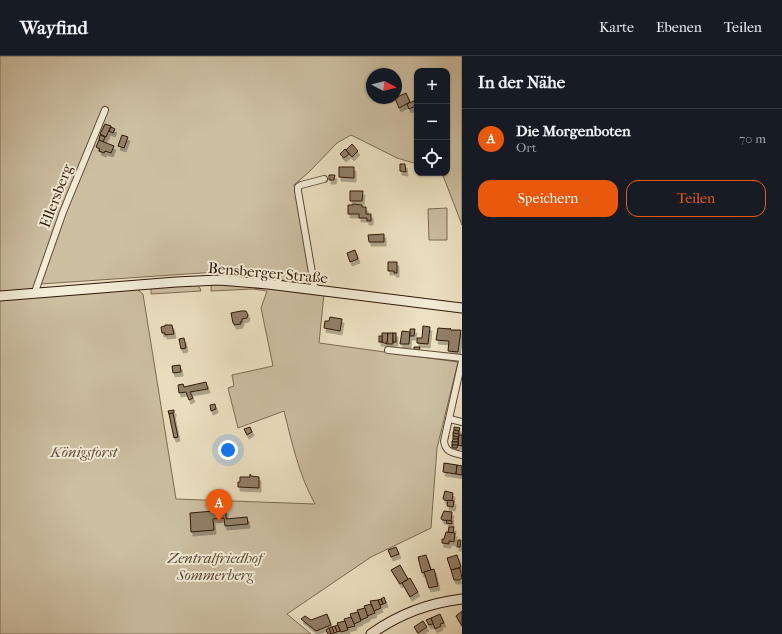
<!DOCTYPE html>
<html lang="de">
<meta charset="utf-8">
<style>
:root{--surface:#171b24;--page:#20242c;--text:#f1f3f6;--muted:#9ea1a6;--line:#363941;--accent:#ea580c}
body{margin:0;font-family:"IM FELL French Canon",serif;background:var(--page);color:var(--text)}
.controls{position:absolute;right:12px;top:12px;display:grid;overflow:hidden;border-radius:8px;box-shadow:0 1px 3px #0004}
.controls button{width:36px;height:36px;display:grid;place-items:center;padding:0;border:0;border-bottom:1px solid var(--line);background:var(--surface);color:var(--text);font:20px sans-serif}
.compass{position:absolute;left:366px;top:12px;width:36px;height:36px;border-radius:50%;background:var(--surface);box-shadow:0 1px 3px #0004;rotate:97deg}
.you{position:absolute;left:228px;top:394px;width:14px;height:14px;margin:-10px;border:3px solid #fff;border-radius:50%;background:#1a73e8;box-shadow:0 0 0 6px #1a73e833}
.badge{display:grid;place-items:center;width:26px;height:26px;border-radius:50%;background:var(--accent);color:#fff;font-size:13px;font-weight:700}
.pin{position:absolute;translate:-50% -33px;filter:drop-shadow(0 1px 2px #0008)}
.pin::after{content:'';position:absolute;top:21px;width:14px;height:12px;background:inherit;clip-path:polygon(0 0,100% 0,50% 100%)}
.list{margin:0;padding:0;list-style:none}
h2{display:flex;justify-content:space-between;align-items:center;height:52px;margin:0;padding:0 16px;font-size:17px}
h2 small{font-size:13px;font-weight:400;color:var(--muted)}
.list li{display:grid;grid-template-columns:26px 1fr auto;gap:12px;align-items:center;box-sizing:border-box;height:60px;padding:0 16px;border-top:1px solid var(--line)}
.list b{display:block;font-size:15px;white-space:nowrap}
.list p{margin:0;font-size:13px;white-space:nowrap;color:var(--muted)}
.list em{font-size:13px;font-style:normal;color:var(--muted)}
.actions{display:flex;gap:8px;padding:12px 16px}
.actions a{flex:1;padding:9px 0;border:1px solid var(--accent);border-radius:12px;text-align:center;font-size:14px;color:var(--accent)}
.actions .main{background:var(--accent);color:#fff}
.icon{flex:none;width:22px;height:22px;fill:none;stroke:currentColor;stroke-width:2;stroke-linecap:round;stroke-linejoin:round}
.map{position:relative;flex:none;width:462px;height:578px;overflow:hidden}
header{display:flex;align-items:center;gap:24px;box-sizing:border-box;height:56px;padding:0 20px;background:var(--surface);border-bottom:1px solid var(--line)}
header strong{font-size:19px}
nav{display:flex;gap:22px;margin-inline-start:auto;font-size:14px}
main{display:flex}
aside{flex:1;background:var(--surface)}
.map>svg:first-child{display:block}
.green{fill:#ccbfa2;stroke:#7d6b54;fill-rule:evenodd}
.building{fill:#918068;stroke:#2e1706;filter:url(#shadow)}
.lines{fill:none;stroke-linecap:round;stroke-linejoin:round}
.street-casing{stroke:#5e4a35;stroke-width:8}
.secondary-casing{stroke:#2e1706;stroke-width:11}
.street{stroke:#f3ecd7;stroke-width:6}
.secondary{stroke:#f3ecd7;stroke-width:9}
.labels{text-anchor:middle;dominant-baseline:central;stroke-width:4;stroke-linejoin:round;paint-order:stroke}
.street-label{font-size:15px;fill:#2e1706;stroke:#f3ecd7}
.park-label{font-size:15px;font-style:italic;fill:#5d4935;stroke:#f3ecd7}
</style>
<header>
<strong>Wayfind</strong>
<nav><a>Karte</a><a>Ebenen</a><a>Teilen</a></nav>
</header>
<main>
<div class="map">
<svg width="462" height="578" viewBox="0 0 462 578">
<defs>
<filter id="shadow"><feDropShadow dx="2" dy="4" stdDeviation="0" flood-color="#0004"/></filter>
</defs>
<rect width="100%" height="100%" fill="#ece1c2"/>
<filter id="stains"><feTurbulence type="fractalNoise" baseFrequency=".005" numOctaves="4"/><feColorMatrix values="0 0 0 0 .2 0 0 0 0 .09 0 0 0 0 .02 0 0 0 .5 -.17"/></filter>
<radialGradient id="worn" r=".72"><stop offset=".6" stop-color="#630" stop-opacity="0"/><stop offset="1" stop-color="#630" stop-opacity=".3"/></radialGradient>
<g class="green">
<path d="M0,0H462V169L442,117H447V15H417V108L397,102L351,79L337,87L309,116L294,129L311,203L314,228L216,216L41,228L35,240L137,233L143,238L176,443L315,448C299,419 292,387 284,355L238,372L228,332L234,330L232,319L273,310L261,252L267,235L253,233L211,235V230L213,228L242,229L324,238L319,287L458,306L437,392L431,472L371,501L287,558L311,578H0ZM372,18H396V42H372Z"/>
<path d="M447,152V184H429L428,153Z"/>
<path d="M196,228L200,232L201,235L151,238V233L154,231Z"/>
</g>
<g class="building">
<path d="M406,37L410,46L399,52L395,42Z"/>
<path d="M414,45L416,50L409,53L407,48Z"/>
<path d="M105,68L111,70L106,81L100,78Z"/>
<path d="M111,71L115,73L113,77L109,75Z"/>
<path d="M100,79L105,81L103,86L99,84Z"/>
<path d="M122,79L128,81L124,92L118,90Z"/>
<path d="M99,84L114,90L111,97L105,95L104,97L99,95L100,93L96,91Z"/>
<path d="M352,88L358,95L352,101L346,94Z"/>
<path d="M345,93L349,98L344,102L340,98Z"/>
<path d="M400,108H405L406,116L400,115Z"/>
<path d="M339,111H354V122L339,121Z"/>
<path d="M329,119H335L334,124H329Z"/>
<path d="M350,135H363L362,145H350Z"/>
<path d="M353,148L362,149V151H366V158H371V165H367V162H359V158H348V149H353Z"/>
<path d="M384,178V186H369L368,179Z"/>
<path d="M355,194L358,203L350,206L347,197Z"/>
<path d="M388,206H397V217H394V215H388Z"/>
<path d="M241,255H246L248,259L247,262L242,263V266H240L241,268L234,269V267H233L231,257Z"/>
<path d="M330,261L342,263L340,275L324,272L325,265H329Z"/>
<path d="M165,269H172L174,278L165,279V277H162L161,271L165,270Z"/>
<path d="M423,270L430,271L428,288L417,287V282H422Z"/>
<path d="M438,272L450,273V272L451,274H461L458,296L448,295L449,285L436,284Z"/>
<path d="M410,273H415L414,280H410Z"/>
<path d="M402,275L410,276L409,288H400Z"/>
<path d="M382,277H388L387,288L382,286Z"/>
<path d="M388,277H393V288H387Z"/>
<rect x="393" y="277" width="3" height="9"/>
<rect x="379" y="280" width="3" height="6"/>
<path d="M184,282L186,292L181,293L179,283Z"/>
<path d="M414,291H420L419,295H414Z"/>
<path d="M180,309L181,316L173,317L172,310Z"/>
<path d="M206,326L208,333L190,336L193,342L189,344L186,336L179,337L178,329L183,328L184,331Z"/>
<path d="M215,348L216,353L211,355L210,349Z"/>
<path d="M174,354V357L169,358L168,355Z"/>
<path d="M173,357L178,381L174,382L169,358Z"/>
<path d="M250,371L252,376L247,379L244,373Z"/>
<path d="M454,371L460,372L459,375L454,374Z"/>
<path d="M454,374L459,375V378L453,377Z"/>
<path d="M453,377L459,378V381L453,380Z"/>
<path d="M459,379H462V390L458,389Z"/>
<path d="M453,380L459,381L458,383H453Z"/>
<path d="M453,383H458V386H452Z"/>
<rect x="452" y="386" width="6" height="3"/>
<path d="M452,389H458L457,392H452Z"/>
<path d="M444,407L457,409L456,418L443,416Z"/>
<path d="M457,409L462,410V419L456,418Z"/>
<path d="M250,418L251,420L259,421V432L238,431V426H240V421H250Z"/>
<path d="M445,435L453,437L452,445L444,444L443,442Z"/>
<path d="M448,444L454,445L453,451L447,450Z"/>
<path d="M226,454V463L247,461L248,468L225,470L224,462L213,463L214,474L191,476L190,457Z"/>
<path d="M444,455L452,456L451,465L442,464L441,462Z"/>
<path d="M447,464L452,465V468L446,467Z"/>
<path d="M449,471H454L453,477L448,476Z"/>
<path d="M446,476L455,477L454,486L449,485V488L442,487V483H444Z"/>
<path d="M458,484H461L460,491H457Z"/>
<path d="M396,491L399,498L391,501L388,494Z"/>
<path d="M426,499L431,514L422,517L418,501Z"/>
<path d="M457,499L461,511L451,514L447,502Z"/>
<path d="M400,509L408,523L400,528L391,514Z"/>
<path d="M460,512L462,522L459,524H454L451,514Z"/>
<path d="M434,513L438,530L429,532L424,516Z"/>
<path d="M410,522L418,536L410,541L402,527Z"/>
<path d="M384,541L386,547L383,548L381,543Z"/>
<path d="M381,543L383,548L380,549L378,544Z"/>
<path d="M378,544L381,552L374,555L370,545Z"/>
<path d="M371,548L375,557L367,560L364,550Z"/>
<path d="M365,552L368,561L361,564L357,554Z"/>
<path d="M462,555V570L456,560Z"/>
<path d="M358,556L361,565L354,568L350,558Z"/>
<path d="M327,558L331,569L316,575L301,563L305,560L311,564Z"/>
<path d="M440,558L444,567L440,568L441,570L435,573L431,562Z"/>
<path d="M351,561L355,570L347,572L344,563Z"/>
<path d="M431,562L433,568L429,569L426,564Z"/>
<path d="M345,565L348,574L341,576L337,567Z"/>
<path d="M423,565L427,571L418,577L414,571Z"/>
<path d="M338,569L340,575L337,576L335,570Z"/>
<path d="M335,570L337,576L334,577L332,571Z"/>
<path d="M332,571L334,577L331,578L329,572Z"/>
<path d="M329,572L331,578H328L326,574Z"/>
</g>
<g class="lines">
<g class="street-casing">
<g id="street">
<path d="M315,234L298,135V131L301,129L324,123"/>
<path d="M36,237V233L63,156L105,54"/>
<path d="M388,294L462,302"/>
<path d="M462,305L444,385C445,396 453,397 462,399"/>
<path d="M450,363L462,366"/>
</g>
</g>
<g class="secondary-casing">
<g id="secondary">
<path d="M0,240L176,226L219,224L268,228L462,252"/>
<path d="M371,578C399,558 428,547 462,543"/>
</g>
</g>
<use href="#street" class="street"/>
<use href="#secondary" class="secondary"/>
</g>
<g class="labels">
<g class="street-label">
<text transform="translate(56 140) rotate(-69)">Ellersberg</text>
<text transform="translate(268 217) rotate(5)">Bensberger Straße</text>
</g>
<g class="park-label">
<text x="84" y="396">Königsforst</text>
<text x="215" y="502">Zentralfriedhof<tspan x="215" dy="17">Sommerberg</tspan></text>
</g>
</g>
<rect width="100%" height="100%" filter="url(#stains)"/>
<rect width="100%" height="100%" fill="url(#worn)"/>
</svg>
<div class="controls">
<button>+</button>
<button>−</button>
<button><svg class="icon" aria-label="locate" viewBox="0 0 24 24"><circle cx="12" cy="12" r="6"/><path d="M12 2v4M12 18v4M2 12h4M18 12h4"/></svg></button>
</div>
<svg class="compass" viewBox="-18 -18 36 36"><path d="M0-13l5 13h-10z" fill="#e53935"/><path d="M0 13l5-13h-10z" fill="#9ea1a6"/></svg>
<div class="you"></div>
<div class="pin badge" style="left:219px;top:466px">A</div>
</div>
<aside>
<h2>In der Nähe<small></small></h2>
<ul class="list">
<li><span class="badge">A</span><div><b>Die Morgenboten</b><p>Ort</p></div><em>70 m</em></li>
</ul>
<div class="actions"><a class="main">Speichern</a><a>Teilen</a></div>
</aside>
</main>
